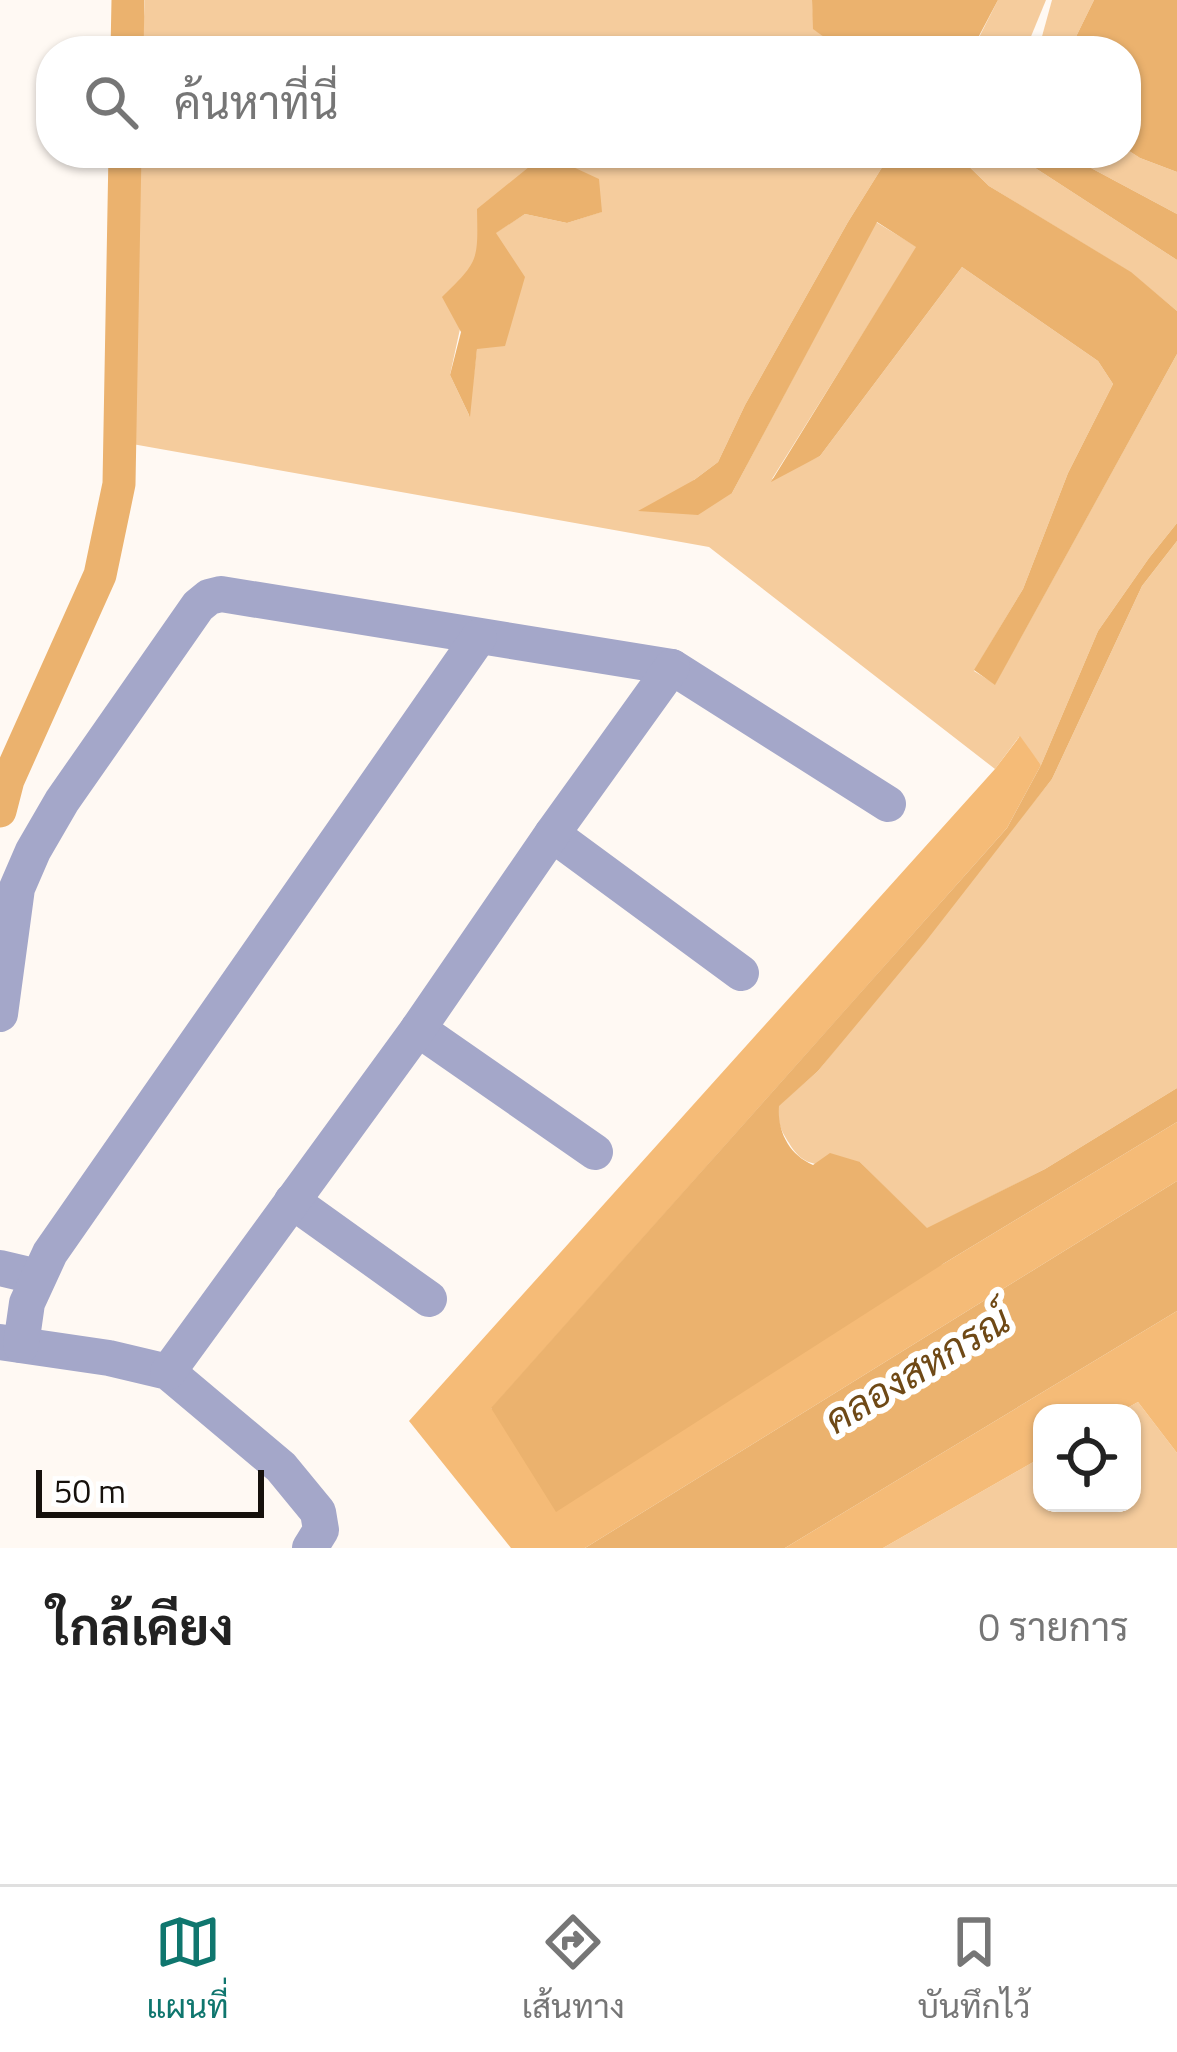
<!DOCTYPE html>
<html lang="th">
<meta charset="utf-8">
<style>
:root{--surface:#fff;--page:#f2f2f2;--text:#222;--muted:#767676;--line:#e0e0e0;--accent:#0f766e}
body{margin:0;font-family:"Titillium Web",Sarabun,sans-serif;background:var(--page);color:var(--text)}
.controls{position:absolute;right:36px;bottom:36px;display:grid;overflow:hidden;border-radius:24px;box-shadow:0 3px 9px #0004}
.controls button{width:108px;height:108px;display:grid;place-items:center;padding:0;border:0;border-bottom:3px solid var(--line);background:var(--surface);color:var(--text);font:60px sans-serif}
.scale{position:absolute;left:36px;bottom:30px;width:228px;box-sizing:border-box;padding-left:12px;border:6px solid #16110c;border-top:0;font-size:33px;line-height:42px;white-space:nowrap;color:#16110c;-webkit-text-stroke:9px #fff;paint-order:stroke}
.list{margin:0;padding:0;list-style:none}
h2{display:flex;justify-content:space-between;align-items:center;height:156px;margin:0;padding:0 48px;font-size:51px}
h2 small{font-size:39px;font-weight:400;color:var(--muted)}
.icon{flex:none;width:66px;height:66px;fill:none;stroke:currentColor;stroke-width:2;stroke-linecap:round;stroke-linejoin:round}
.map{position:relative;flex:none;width:1177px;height:1548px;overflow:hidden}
.search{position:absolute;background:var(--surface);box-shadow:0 3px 9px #0004;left:36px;right:36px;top:36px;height:132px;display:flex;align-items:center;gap:30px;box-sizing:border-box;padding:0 42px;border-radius:48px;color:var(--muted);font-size:45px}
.sheet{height:336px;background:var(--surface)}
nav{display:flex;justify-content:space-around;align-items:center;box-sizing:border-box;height:168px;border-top:3px solid var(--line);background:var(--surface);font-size:33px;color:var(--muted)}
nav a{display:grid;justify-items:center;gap:6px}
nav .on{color:var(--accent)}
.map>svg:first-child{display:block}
.green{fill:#f5cc9d;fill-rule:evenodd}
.forest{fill:#f5bb77}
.water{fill:#ebb26e}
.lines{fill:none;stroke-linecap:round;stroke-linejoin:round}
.canal{stroke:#ebb26e;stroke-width:33}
.street{stroke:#a4a7c9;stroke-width:36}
.labels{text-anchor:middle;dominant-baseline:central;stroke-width:12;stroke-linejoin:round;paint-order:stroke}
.water-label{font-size:39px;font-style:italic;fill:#6f4916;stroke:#fff}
</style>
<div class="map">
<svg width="1177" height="1548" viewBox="0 0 1177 1548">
<rect width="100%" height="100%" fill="#fff9f3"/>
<g class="green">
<path d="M145,0H812L814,29L843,51H142Z"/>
<path d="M998,0H1046L1025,51H972Z"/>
<path d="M1052,0H1094L1069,51H1038Z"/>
<path d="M1126,149L1140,158L1177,172V214L1063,153H1126Z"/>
<path d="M137,153H891L848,222L745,405L718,462L694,480L732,493L876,222L917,247L772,479L820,456L962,267L1098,361L1113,384L1068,473L1023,589L974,671L995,684L1177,354V523L1149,558L1098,631L1041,765L1019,737L995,769L709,547L121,442ZM478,209L601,212L567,223L525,214L495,233L477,348L469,415L450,375L478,246Z"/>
<path d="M955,153H1012L1177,260V311L1130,272L989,186Z"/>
<path d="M1177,541V1088L1045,1169L927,1229L860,1162C829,1164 806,1173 789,1143C780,1129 778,1123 778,1106L818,1071L1052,779L1142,586Z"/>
<path d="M1138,1402L1177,1453V1548H883L1042,1457V1503H1132V1413H1118Z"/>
</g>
<g class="forest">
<path d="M1020,736L1041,765L1007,828L491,1409L943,1264L1177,1122V1181L585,1548H511L409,1421L995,769Z"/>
<path d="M1177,1311V1453L1138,1402L1118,1413H1042V1457L883,1548H785Z"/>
</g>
<g class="water">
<path d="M812,0H998L971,51H843L813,29Z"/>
<path d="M1094,0H1177V172L1140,158L1126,149V51H1069Z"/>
<path d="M891,153H955L989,186L1131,272L1177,311V354L995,685L974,670L1023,589L1068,473L1113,384L1098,361L962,267L820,456L771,482L916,247L877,222L732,493L698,515L638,511L694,480L718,462L745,405L848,222Z"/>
<path d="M1012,153H1063L1177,214V260Z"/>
<path d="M545,154L599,179L602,212L567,223L525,214L496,233L525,277L505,346L477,349L470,417L450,375L461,332L442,297C479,261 478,261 477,209Z"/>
<path d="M1177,523V541L1142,586L1052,779L926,941L818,1071L779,1106C777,1131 789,1155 813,1165L830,1153L860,1162L927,1228L1045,1169L1177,1088V1122L943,1264L556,1512L491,1408L1007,828L1041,765L1098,631L1149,558Z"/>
<path d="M1177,1181V1311L785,1548H585Z"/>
</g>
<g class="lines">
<g class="canal">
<path d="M127,51L128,0"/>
<path d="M0,811L8,780L100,575L119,484L125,153"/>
</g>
<g class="street">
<path d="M552,834L741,973"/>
<path d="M0,1014L17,888L33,851L62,801L198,606L209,597L221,594L672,667L888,804"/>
<path d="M418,1029L595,1152"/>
<path d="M292,1201L429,1299"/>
<path d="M0,1268L38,1277"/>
<path d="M0,1342L109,1358L168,1372L281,1467L318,1512L321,1530L310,1548"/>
<path d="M21,1345L27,1303L50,1253L479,637"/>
<path d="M168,1372L418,1029L552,834L672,667"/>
</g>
</g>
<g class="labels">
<g class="water-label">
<text transform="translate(917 1369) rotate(-31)">คลองสหกรณ์</text>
</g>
</g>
</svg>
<div class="controls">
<button><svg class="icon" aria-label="locate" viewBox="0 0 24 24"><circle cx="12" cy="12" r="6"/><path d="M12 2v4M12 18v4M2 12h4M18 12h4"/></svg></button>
</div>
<div class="scale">50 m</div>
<div class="search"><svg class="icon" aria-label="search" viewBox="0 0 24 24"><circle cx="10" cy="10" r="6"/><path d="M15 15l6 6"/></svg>ค้นหาที่นี่</div>
</div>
<section class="sheet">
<h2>ใกล้เคียง<small>0 รายการ</small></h2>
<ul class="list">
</ul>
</section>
<nav>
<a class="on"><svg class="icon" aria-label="map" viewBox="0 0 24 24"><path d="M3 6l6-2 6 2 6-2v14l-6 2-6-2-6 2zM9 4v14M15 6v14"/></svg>แผนที่</a>
<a><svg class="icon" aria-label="directions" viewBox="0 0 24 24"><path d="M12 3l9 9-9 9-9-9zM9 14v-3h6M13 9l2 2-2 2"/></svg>เส้นทาง</a>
<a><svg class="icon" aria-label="saved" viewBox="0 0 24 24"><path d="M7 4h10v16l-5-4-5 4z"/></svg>บันทึกไว้</a>
</nav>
